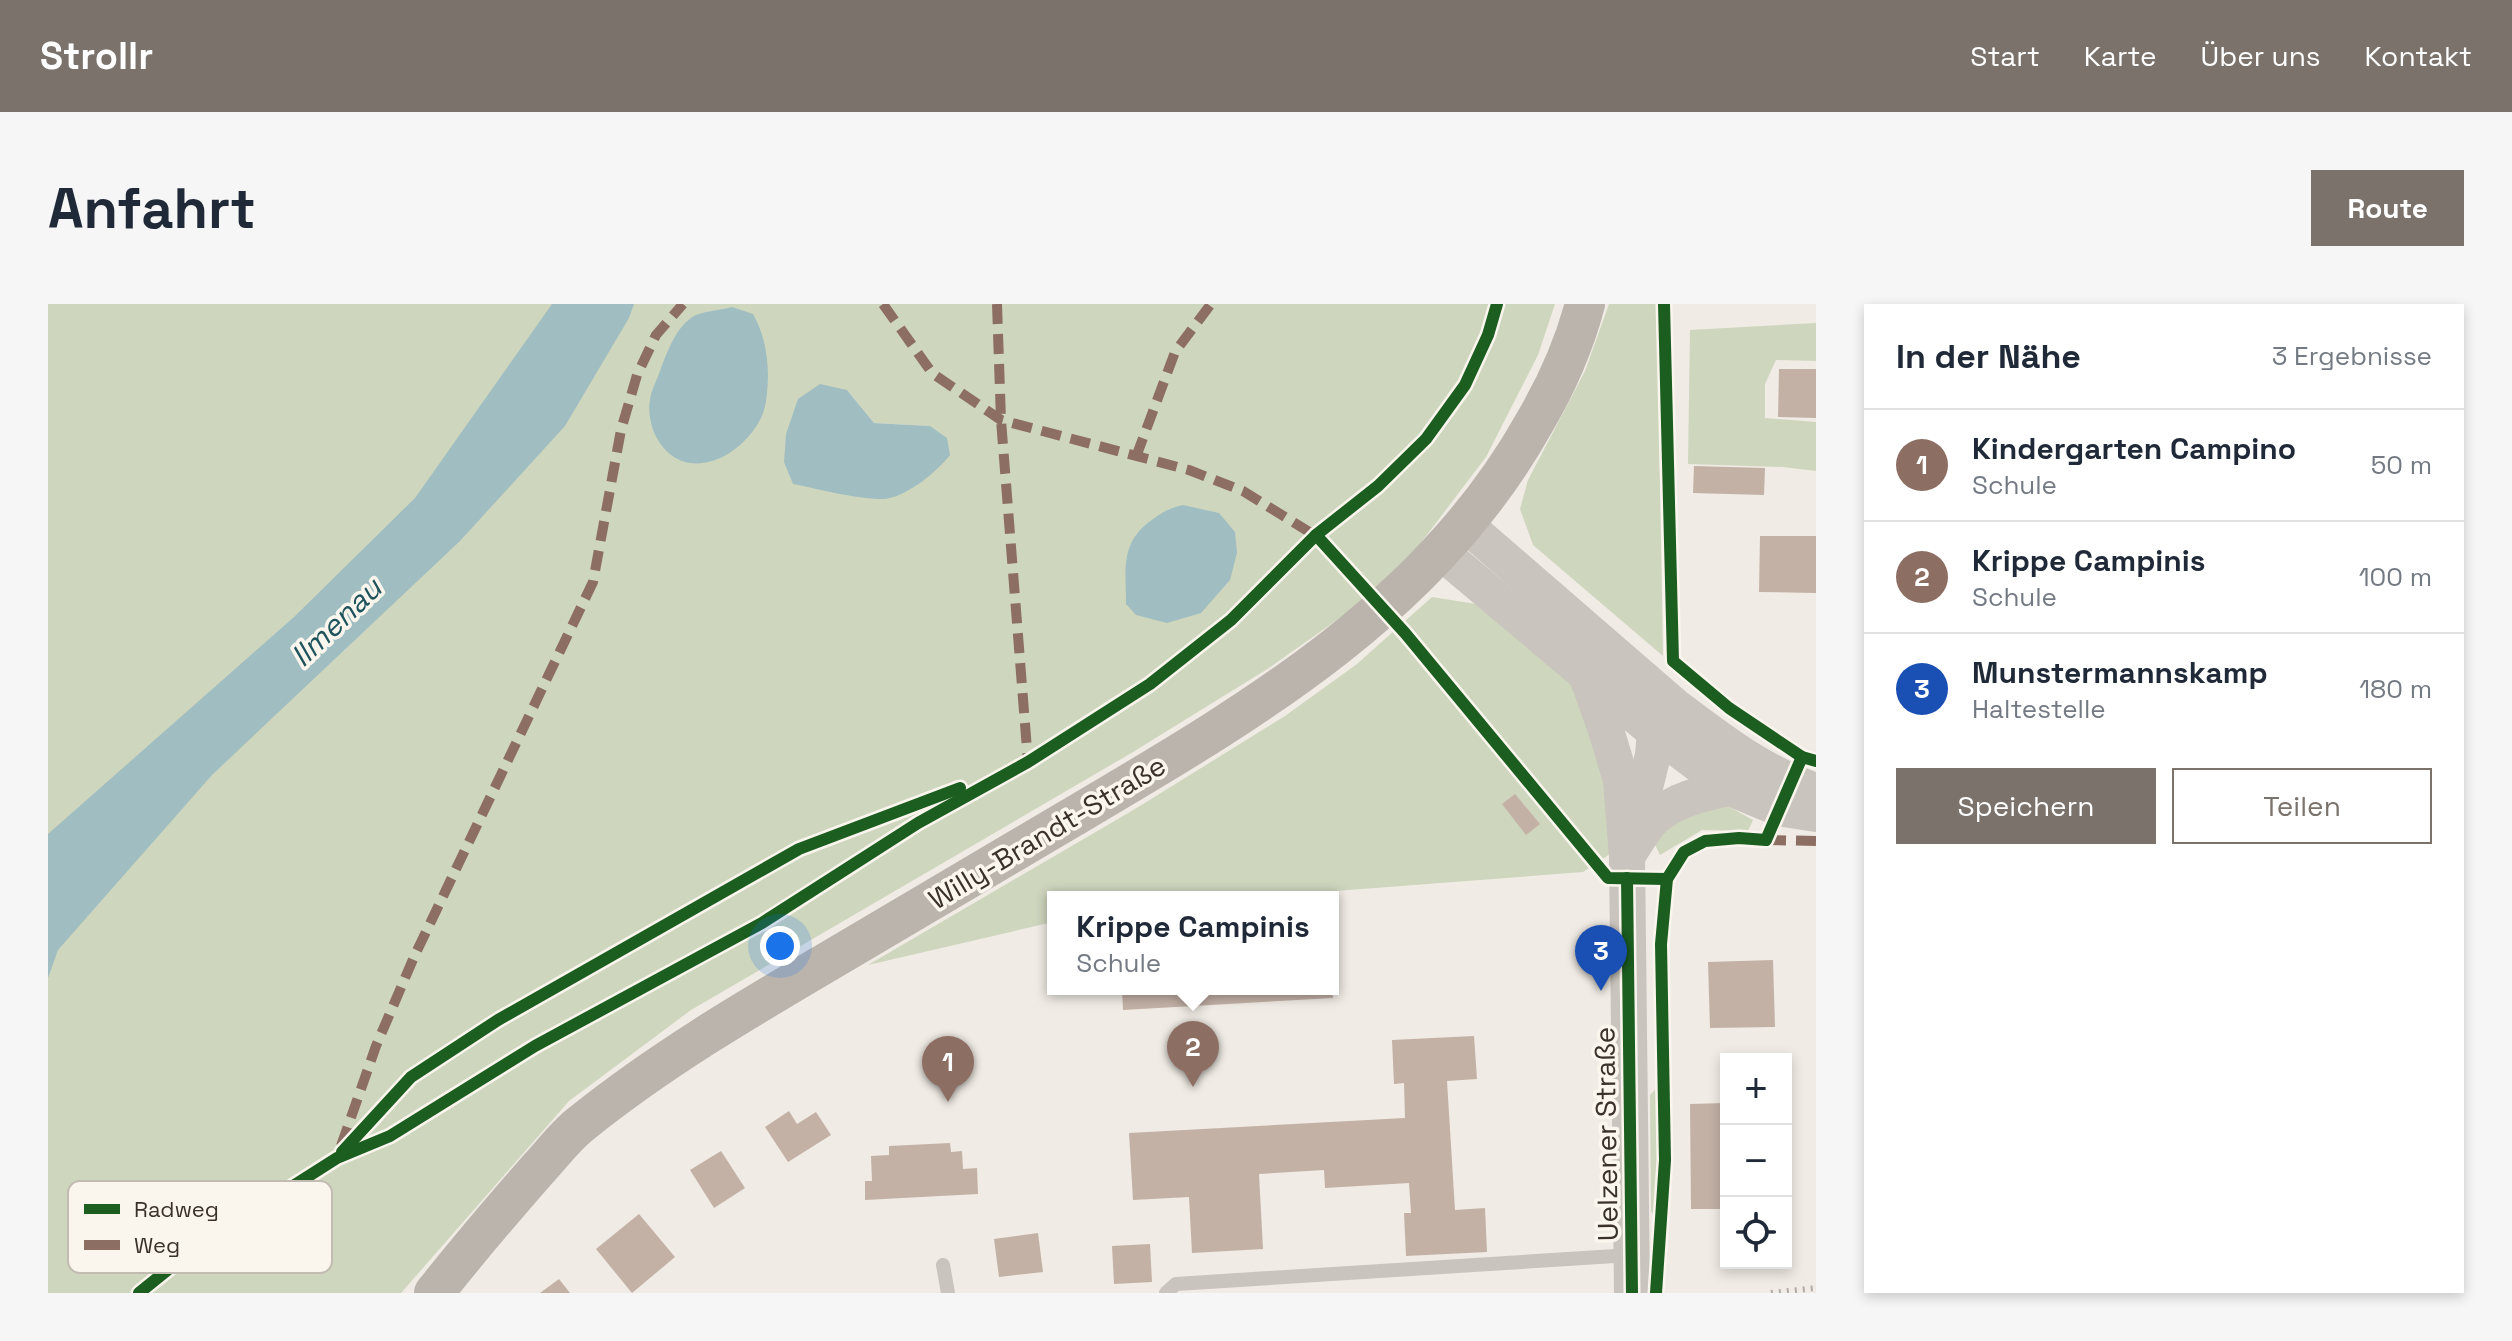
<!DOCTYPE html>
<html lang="de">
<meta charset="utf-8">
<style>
:root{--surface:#fff;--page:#f6f6f7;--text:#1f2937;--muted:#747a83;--line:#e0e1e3;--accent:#7a726b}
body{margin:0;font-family:"Space Grotesk",sans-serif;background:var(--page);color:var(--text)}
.controls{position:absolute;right:24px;bottom:24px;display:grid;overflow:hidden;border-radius:0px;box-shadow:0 4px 12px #0003}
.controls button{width:72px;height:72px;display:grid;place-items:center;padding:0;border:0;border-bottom:2px solid var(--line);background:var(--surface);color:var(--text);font:40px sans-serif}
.you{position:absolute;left:732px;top:642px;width:28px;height:28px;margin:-20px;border:6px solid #fff;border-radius:50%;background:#1a73e8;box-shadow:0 0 0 12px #1a73e833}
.badge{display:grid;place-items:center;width:52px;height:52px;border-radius:50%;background:var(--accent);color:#fff;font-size:26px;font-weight:700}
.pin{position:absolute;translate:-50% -66px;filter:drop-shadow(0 2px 4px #0008)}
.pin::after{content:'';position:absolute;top:42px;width:28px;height:24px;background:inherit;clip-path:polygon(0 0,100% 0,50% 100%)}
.popup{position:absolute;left:999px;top:587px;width:292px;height:104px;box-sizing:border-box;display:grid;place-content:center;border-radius:0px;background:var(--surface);filter:drop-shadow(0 2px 6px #0005);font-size:26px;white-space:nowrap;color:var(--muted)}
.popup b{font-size:30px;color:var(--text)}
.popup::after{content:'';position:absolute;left:50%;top:100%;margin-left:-16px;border:16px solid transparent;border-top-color:var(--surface)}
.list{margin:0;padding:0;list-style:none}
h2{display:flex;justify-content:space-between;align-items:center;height:104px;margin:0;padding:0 32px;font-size:34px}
h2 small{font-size:26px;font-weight:400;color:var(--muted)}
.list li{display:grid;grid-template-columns:52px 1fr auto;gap:24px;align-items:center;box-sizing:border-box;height:112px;padding:0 32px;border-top:2px solid var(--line)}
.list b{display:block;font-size:30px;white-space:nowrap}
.list p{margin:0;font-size:26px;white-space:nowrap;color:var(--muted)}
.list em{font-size:26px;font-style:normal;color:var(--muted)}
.actions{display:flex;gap:16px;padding:24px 32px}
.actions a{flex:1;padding:18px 0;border:2px solid var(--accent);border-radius:0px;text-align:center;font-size:28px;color:var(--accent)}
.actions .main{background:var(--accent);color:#fff}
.icon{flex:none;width:44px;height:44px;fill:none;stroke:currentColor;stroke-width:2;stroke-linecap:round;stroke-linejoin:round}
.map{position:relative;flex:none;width:1768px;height:989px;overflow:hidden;border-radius:0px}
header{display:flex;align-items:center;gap:48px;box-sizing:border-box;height:112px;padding:0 40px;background:var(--accent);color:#fff}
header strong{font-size:38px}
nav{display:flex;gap:44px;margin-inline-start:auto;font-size:28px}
.intro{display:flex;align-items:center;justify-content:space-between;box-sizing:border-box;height:192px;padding:0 48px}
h1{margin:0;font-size:56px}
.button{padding:20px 36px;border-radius:0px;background:var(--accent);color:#fff;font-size:28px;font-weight:700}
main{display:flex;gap:48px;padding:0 48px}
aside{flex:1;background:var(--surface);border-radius:0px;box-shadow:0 4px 12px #0003}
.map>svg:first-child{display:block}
.green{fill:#cfd6be;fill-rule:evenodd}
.water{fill:#a0bec1}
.building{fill:#c3b1a6}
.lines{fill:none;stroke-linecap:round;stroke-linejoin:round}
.service{stroke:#c9c4bd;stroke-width:14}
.tertiary{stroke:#c9c4bd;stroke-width:36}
.secondary{stroke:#bab4ad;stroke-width:40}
.rail{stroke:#b0aca7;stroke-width:6;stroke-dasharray:2 6;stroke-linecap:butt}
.quiet{stroke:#8d6e63;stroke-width:10;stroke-dasharray:20 10;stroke-linecap:butt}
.cycleway-casing{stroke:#fbf6ed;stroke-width:17}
.cycleway{stroke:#1b5e20;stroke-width:12}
.labels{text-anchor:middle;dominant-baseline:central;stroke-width:7;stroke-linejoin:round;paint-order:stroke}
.street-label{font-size:28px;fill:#3a312a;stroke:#fbf6ed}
.water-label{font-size:30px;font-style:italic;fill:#1e535d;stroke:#fbf6ed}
.key{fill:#fbf6ed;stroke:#c1bbb2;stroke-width:2}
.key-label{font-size:22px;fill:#3a312a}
</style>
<header>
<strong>Strollr</strong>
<nav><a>Start</a><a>Karte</a><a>Über uns</a><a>Kontakt</a></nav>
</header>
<div class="intro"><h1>Anfahrt</h1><a class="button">Route</a></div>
<main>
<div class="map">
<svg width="1768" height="989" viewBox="0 0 1768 989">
<rect width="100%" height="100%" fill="#f0ebe4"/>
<g class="green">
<path d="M0,0H1507L1490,51L1438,153L1372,240L1310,301L1221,364L1085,448L643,706L521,797L353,989H0ZM799,86L826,119L882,122L738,130Z"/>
<path d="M1561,0H1609L1615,352L1485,241L1472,205L1480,176L1537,67Z"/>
<path d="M1768,19V57L1728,56L1717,80V114L1768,118V167L1735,163L1640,160L1642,26Z"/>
<path d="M1384,293L1440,302L1536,387L1559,477L1565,548L1535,568L1210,593H1005V618L820,661L1087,505L1237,412L1309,360Z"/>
<path d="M1678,501L1705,516L1700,527L1654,526L1612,551L1603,532L1611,519Z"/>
<path d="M1611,782L1610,901L1609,916L1603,907L1602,791Z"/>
</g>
<g class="water">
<path d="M504,0H586L581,14L517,122L412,237L164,471L10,646L0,674V530L246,313L367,194Z"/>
<path d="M684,3L705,10C716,29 720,52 720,74C719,89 719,103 712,116C688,160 628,182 605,126C602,117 600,105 602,96C603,86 609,76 612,67C619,49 628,21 648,11C658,7 673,6 684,3Z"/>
<path d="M772,80L799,86L826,119L882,122L899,134L902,151C889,168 856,195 834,195C807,195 771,185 745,180L736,158L738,130L750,95Z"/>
<path d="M1135,201L1171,209L1187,228L1189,249L1182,276L1153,309L1119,319L1088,311L1078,300C1078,267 1072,240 1101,218C1113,209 1121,204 1135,201Z"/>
</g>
<g class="building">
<path d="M1731,65H1768V114L1730,113Z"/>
<path d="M1646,162L1717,164L1716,191L1645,189Z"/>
<path d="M1712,232H1768V289L1711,288Z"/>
<path d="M1467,490L1492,520L1478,531L1454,500Z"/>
<path d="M1725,656L1727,723L1662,724L1660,658Z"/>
<path d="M1074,685H1284L1285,694L1075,706Z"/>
<path d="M1426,732L1429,775L1399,777L1407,906L1437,904L1439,948L1358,952L1356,909H1363L1361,879L1277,884L1276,866L1211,870L1215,945L1144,949L1141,893L1085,896L1081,829L1357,814L1356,779L1346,780L1344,736Z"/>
<path d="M1678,799V905H1643L1642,800Z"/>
<path d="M741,807L749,820L768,808L783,831L740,858L717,823Z"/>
<path d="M902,839L903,848L914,847L915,865L929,864L930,890L817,896V877H824L823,852L841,851V842Z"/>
<path d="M673,847L697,884L666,904L642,866Z"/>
<path d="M591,910L627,953L584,989L548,945Z"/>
<path d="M990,929L995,968L951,973L946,935Z"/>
<path d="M1102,940L1104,978L1066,980L1064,942Z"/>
<path d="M511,975L522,989H492Z"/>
</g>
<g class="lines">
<g class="service">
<path d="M895,961L900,989"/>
<path d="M1118,989L1128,980L1583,951"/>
</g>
<g class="tertiary">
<path d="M1418,221L1627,402C1672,436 1714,469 1768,487"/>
<path d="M1394,249L1607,428L1682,484L1730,504L1768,510"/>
<path d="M1538,370L1558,426L1573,476L1579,552L1584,989"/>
<path d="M1587,524L1605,451L1607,428"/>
<path d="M1579,552C1587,541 1595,525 1605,515C1625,496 1655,489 1682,484"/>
</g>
<path class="secondary" d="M386,989C420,946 455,905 491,864C505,849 518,831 534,819C611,757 696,707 781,657C862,609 942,562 1023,514C1199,410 1382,305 1485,121C1507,84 1526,42 1537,0"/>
<path class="rail" d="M1723,989L1768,984"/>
<g class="quiet">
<path d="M835,0L884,69L953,116L1141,166L1195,187L1271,234"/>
<path d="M949,0L953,116L980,458"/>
<path d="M1088,153L1127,48L1163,0"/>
<path d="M1718,536L1768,537"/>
<path d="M293,842L328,742L366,653L545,278L573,126L589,71L608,31L635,0"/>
</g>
<g class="cycleway-casing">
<g id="cycleway">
<path d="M1616,0L1625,357L1681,404L1754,453L1768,457"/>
<path d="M1268,231L1357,329L1560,574L1619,575"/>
<path d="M1579,574L1584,989"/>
<path d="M294,848L363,773L450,716L751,545L912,484"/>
<path d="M91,989L143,947L289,854L342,832L487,742L714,619L870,519L980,458L1102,380L1183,316L1268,231L1330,182L1378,135L1417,81L1440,31L1449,0"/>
<path d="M1608,989L1617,856L1613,640L1619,575L1636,548L1657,537L1691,534L1718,536L1754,453"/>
</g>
</g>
<use href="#cycleway" class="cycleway"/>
</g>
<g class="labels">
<g class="street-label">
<text transform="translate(999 528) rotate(-31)">Willy-Brandt-Straße</text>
<text transform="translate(1558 830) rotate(-91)">Uelzener Straße</text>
</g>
<g class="water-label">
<text transform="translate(288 318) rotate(-44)">Ilmenau</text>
</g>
</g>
<rect x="20" y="877" width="264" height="92" rx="12" class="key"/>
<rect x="36" y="900" width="36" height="10" fill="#1b5e20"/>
<rect x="36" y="936" width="36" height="10" fill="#8d6e63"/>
<g class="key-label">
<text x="86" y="913">Radweg</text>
<text x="86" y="949">Weg</text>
</g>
</svg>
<div class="controls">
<button>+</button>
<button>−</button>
<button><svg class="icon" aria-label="locate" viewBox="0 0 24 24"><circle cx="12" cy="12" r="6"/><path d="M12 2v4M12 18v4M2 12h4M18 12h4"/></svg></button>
</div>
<div class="you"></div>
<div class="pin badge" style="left:900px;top:798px;background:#8d6e63">1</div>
<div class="pin badge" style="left:1145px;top:783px;background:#8d6e63">2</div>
<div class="popup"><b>Krippe Campinis</b>Schule</div>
<div class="pin badge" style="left:1553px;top:687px;background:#1a4fb4">3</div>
</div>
<aside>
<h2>In der Nähe<small>3 Ergebnisse</small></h2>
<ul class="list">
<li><span class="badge" style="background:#8d6e63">1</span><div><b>Kindergarten Campino</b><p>Schule</p></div><em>50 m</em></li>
<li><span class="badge" style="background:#8d6e63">2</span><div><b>Krippe Campinis</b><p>Schule</p></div><em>100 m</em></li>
<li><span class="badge" style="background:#1a4fb4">3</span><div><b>Munstermannskamp</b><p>Haltestelle</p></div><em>180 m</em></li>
</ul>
<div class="actions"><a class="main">Speichern</a><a>Teilen</a></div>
</aside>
</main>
